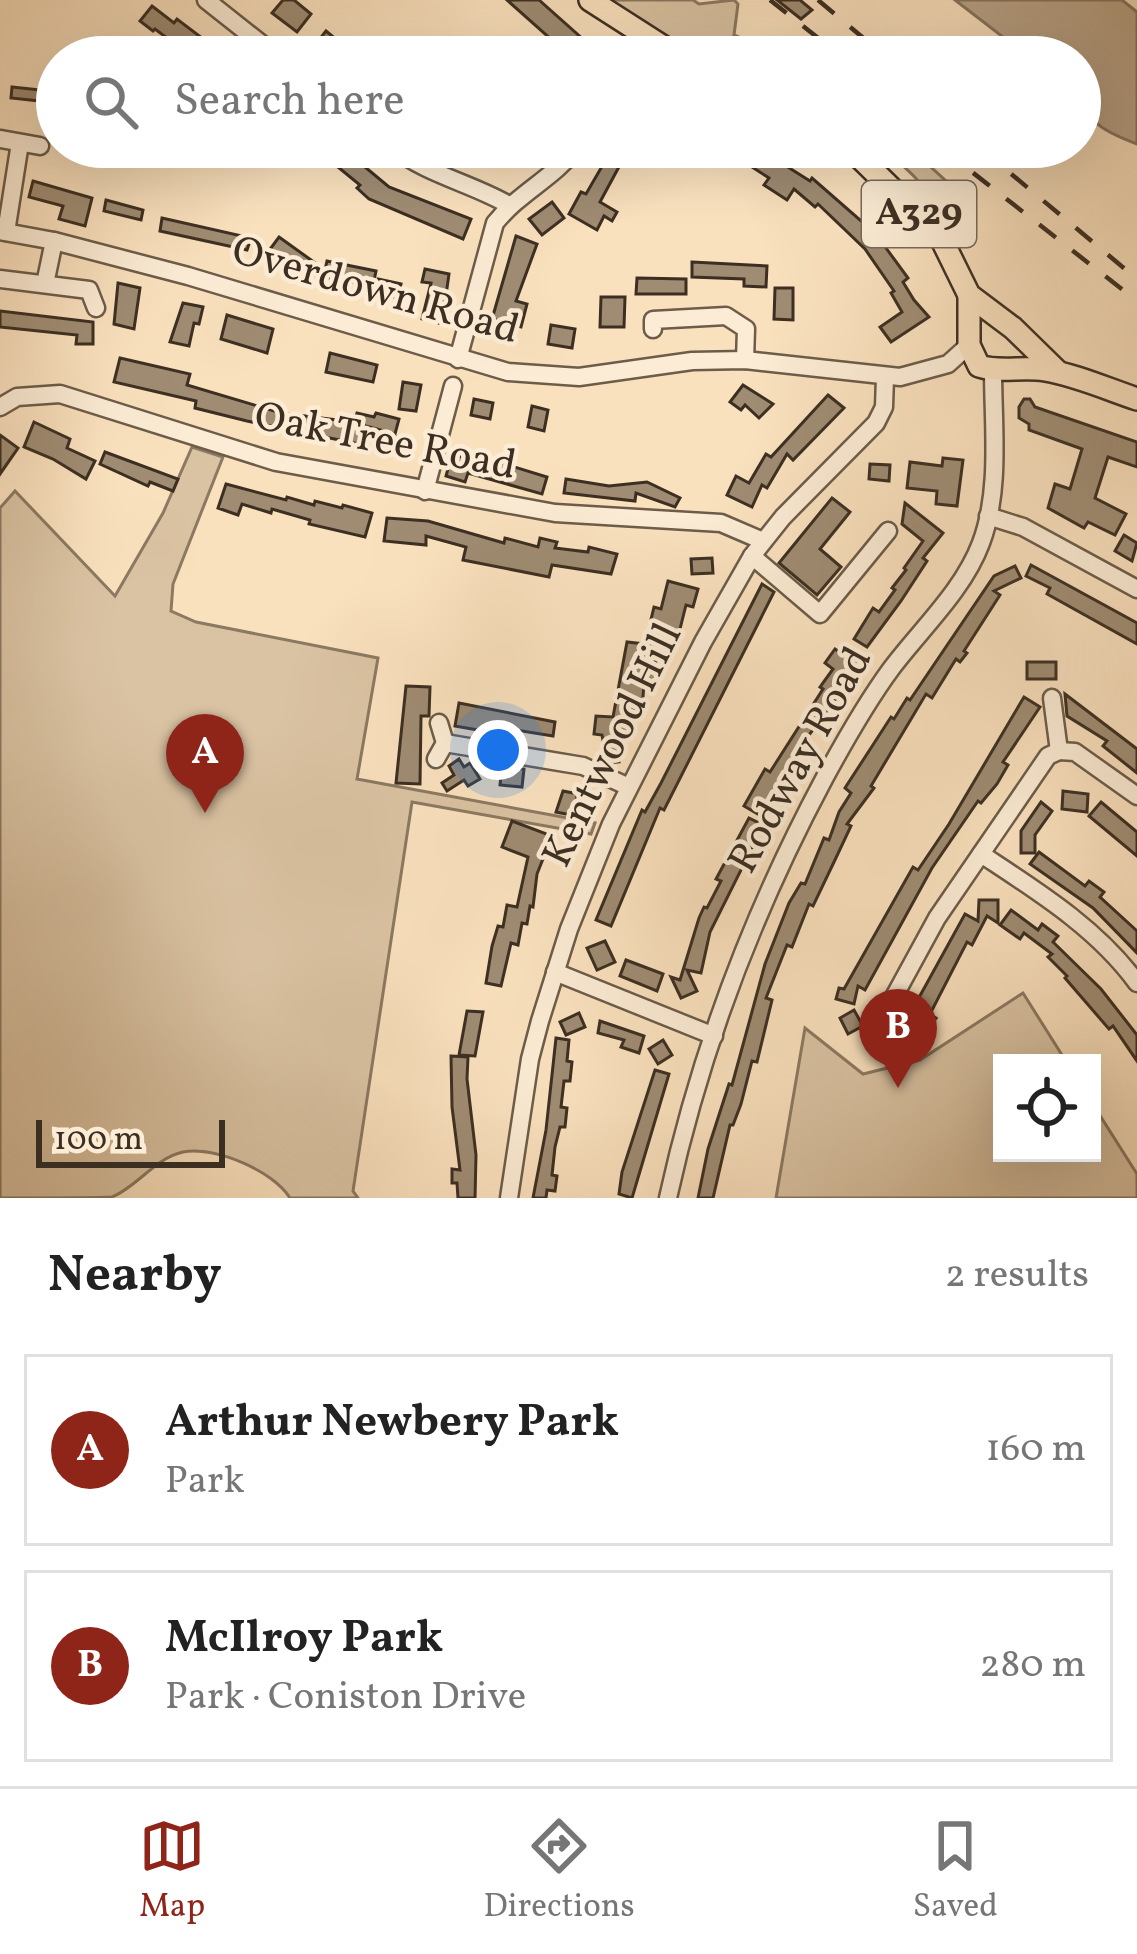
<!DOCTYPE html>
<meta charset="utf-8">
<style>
:root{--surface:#fff;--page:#f6f6f6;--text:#222;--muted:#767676;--line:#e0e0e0;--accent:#8f2418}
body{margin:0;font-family:Vollkorn,serif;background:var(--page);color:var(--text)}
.controls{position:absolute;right:36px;bottom:36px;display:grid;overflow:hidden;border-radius:0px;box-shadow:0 12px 48px #0002}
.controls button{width:108px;height:108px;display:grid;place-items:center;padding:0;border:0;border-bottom:3px solid var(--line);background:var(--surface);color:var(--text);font:60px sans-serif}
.scale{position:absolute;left:36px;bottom:30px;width:189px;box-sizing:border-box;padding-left:12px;border:6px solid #3c2f22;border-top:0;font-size:33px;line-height:42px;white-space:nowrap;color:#3c2f22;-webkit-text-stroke:9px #fcecd5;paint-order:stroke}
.you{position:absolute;left:498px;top:750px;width:42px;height:42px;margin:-30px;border:9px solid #fff;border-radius:50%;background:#1a73e8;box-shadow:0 0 0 18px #1a73e833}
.badge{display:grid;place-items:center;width:78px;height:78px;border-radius:50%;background:var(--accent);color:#fff;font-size:39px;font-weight:700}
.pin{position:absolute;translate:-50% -99px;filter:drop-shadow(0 3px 6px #0008)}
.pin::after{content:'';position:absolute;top:63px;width:42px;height:36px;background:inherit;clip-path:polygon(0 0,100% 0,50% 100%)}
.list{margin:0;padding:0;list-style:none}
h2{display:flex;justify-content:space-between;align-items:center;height:156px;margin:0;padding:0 48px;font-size:51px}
h2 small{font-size:39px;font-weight:400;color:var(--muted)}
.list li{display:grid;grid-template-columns:78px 1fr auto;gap:36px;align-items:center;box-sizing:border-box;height:192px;margin:0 24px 24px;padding:0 24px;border:3px solid var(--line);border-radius:0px}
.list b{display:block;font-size:45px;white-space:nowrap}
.list p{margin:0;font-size:39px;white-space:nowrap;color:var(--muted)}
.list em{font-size:39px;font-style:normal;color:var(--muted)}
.icon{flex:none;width:66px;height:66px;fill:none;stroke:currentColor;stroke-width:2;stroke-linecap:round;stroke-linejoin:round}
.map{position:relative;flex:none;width:1137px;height:1198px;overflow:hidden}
.search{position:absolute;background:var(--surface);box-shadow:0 12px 48px #0002;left:36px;right:36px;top:36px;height:132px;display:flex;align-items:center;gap:30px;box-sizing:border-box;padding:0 42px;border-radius:66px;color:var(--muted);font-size:45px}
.sheet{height:588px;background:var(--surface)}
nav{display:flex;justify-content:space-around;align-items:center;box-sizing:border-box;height:168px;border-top:3px solid var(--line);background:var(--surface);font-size:33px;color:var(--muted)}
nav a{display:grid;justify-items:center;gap:6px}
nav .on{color:var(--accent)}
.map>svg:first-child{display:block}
.green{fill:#dac3a3;stroke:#8b7962;stroke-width:3}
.water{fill:#b9a489;stroke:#877560;stroke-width:3}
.building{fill:#9f8c73;stroke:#3c2f22;stroke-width:3}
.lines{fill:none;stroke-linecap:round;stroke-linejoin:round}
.minor-casing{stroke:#6c5c49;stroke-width:21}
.major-casing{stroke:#3c2f22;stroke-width:26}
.minor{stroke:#fcecd5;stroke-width:16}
.major{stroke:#fae1be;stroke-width:21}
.rail{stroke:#3c2f22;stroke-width:4.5;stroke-dasharray:21 21;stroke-linecap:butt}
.labels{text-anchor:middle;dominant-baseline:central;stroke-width:9;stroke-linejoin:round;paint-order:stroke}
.shield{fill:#fcecd5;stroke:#766858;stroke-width:3}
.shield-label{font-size:39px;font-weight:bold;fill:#3c2f22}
.street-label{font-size:42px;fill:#3c2f22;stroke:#fcecd5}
</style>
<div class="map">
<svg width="1137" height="1198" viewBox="0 0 1137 1198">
<rect width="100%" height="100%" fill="#fae1be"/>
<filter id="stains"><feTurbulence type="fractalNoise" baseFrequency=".00167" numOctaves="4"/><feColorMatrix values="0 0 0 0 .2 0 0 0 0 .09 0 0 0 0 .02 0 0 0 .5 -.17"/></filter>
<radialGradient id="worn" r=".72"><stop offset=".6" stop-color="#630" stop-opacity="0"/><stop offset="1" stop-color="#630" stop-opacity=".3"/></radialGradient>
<g class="green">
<path d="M604,0H693L699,4L734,0L738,4L734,35L741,38L731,57C674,57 647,34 604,0Z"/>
<path d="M879,147H909L946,181L971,223L969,230L959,234C938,203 912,168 879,147Z"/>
<path d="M192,447L223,457L173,584L171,611L196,622L378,658L357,779L595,823L591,834L412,802L353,1191L358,1198H290C273,1171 216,1146 183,1152C155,1158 137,1187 112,1197C95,1198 23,1198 0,1198V508L15,491L115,596L163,513Z"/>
<path d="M1023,993L1067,1063H1002V1153H1092V1103L1137,1174V1198H776L805,1028L863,1074L920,1060Z"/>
</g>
<path class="water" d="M955,0H1122L1137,12V144C1083,124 1080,111 1080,57H1029Z"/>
<g class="building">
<path d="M283,0H294L311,14L297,32L272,13Z"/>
<path d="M507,0H539L603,57H571Z"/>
<path d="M777,0H800L812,10L801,19Z"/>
<path d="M152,6L174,23L177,19L227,57H192L155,29L153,31L140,21Z"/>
<path d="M326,31L343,45L340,49L350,57H323L312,49Z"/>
<path d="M12,87L41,90L40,101L11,98Z"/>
<path d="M306,147H341L389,187L471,219L463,239L369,199L357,188L360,185L327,158L324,162Z"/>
<path d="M710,147H756L810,181L812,178L875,233L908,278L903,282L914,300L929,317L891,342L880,327L902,312L891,293L894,291L865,249L818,204L815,207L794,189L787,200L764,185L769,178L732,154L729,159Z"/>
<path d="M608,156L621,163L600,202L617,212L612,221L604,216L597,230L569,214L581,192L586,194Z"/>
<path d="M33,181L92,198L85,226L59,219L63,206L29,197Z"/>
<path d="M106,200L143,210L141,220L104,211Z"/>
<path d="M552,202L564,218L542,235L529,219Z"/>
<path d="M162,218L251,238L247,250L160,231Z"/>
<path d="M516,236L537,244L516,301L527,304L521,327L492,319Z"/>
<path d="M279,237L325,270L327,261L376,271L373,286L312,275L307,282L268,252Z"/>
<path d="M692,262L767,266L766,287L744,286V279L692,277Z"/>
<path d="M425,269L449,274L442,324L422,319L431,283L422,282Z"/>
<path d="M637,278L686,279V294H636Z"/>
<path d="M378,279L401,284L398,298L375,294Z"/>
<path d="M118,283L140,288L134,329L114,324Z"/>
<path d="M775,288H793V320L774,319Z"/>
<path d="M601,297H625L624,327H600Z"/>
<path d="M183,303L203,307L199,324L194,323L189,346L170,342Z"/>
<path d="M0,311L93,322V344H76L77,335L0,327Z"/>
<path d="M227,315L273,329L267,353L221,339Z"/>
<path d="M551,325L575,329L572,348L548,344Z"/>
<path d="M330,353L377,365L373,382L326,372Z"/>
<path d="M120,358L190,374L187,385L281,413L354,422L357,413L374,417L376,413L399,419L395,434L366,426L359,444L247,421L195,408L196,401L114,382Z"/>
<path d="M403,382L421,385L416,411L399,409Z"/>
<path d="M743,385L773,404L759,418L745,405L741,410L730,402Z"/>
<path d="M828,395L844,408L793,460L787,454L767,488L762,485L752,507L727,495L736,476L749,483L766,454L771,457Z"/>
<path d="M474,399L493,403L490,419L471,415Z"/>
<path d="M1024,399H1030L1035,407L1137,442V467L1108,457L1095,498L1126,514L1115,535L1088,522L1084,528L1048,508L1055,484L1070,489L1082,449L1029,430V424L1019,418V407Z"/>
<path d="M532,406L548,410L544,431L528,427Z"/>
<path d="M34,422L70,439L67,448L95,461L86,479L53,459L24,447Z"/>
<path d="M386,434L407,440L402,456L381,449Z"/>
<path d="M0,435L18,448L0,474Z"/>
<path d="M105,452L178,479L173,491L150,482L148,486L100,464Z"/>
<path d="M452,454L481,462L482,457L547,477L542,494L468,473L465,482L446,476Z"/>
<path d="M943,458L963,460L957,506L936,504L937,491L907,488L910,462L942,466Z"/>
<path d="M870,464L890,465L889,481L869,479Z"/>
<path d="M566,479L609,486L647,482L680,498L675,507L636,493L635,501L564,493Z"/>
<path d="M226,484L286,500L287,497L314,505L315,501L342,508L343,505L372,513L365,537L309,524L310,520L272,509L271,513L242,504L238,515L218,508Z"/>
<path d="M832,498L850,512L820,549L841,567L817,595L779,563Z"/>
<path d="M905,503L943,533L923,558L927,561L901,601L867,647L854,639L873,608L879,612L895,590L892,588L906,570L904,568L923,541L902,524Z"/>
<path d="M387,518L428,521L504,543L505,538L538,547L540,538L557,542L555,548L588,552L589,547L617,554L611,574L552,565L549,577L463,560L466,547L426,536V545L384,541Z"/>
<path d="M1124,535L1137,543L1132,561L1115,551Z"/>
<path d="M712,558L713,573L692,574L691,559Z"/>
<path d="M1031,565L1137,623V644L1047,594L1050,588L1026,576Z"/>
<path d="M1015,566L1021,578L994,591L1000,595L964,651L967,653L960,662L956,659L932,698L926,694L871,786L874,788L847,824L851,826L834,862L813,906L809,904L792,947L787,945L766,998L772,1000L757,1062L752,1061L741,1104L733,1125H730L713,1198H698L708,1149L729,1084L732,1085L765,964L789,903L801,883L805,884L824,838L829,840L839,812L851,793L845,788L891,717L894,719L907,698L910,700L994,576Z"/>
<path d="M668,581L698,589L693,607L686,605L678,637L671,635L668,658L656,657L655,683H644L642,711L630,710L629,737L617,736L619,762L607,763L602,735L594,734L596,716L613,717L627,642L645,644L654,607L661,609Z"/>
<path d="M762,584L774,592L664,810L660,808L611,926L596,920L642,810L645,812L661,783Z"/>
<path d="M835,649L855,663L841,683L845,686L795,754L761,816L744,806L765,769L770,772L823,689L820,687L833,669L825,663Z"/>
<rect x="1027" y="662" width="29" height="17"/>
<path d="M406,686L430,687L429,716H421L420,784L396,783Z"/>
<path d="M1065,694L1137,749V773L1103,746L1107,741L1067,716Z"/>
<path d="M1024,697L1040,707L1003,762L1008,765L997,784L981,803L978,801L932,868L865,990L858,986L854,1004L836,999L839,988L844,989L913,867L918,870L949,824Z"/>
<path d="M459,703L555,722L553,736L497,727L495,733L455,726Z"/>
<path d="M459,759L464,767L470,763L480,779L468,786L464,780L447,791L442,783L454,775L449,766Z"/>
<path d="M502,767L524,769L522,787L500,785Z"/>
<path d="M563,791L578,794L571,815L556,812Z"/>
<path d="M1063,791L1088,794L1087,812L1062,809Z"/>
<path d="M1041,802L1052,811L1035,835V853H1021V831Z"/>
<path d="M1101,802L1137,832V856L1089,816Z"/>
<path d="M749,818L761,824L749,847L752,848L710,932L701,973L687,970L697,991L681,998L671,977L680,980L699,918L704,907L707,908L721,881L716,879Z"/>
<path d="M512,821L552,836L537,874L533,907L530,906L527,924L522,923L518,945L511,943L501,986L486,983L492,946L498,926L503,927L507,905L517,907L528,857L502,847Z"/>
<path d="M1039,852L1085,886L1089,881L1104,892L1100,897L1137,931V953L1093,908L1030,864Z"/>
<path d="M979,900H998V923L987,916L972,945L967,942L930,1014L936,1018L921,1038L908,1028L923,1007L916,1003L965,914L978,921Z"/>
<path d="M1011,910L1038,930L1042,924L1058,936L1053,942L1101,989L1137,1035V1061L1113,1026L1109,1029L1065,978L1067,976L1048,957L1052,954L1024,933L1020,939L1000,925Z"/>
<path d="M605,941L615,962L597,970L587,948Z"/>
<path d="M626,960L663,974L657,991L620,976Z"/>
<path d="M854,1010L863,1026L848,1034L840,1018Z"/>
<path d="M467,1011L483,1012L475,1056L459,1055Z"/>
<path d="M579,1013L585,1027L566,1035L560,1022Z"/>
<path d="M600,1021L644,1036L639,1053L621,1047L624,1040L598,1033Z"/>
<path d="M907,1029L909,1049L885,1052L883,1031Z"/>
<path d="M556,1038L569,1040L567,1061L572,1062L570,1081H564L561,1107L567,1108L565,1127H560L555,1147L552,1175L557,1176L555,1191L547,1190L546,1198H533L546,1130Z"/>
<path d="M663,1040L672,1055L658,1064L649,1049Z"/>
<path d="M451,1056L468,1057L467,1079L476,1155L475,1198H458L457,1183H452V1169L460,1170L452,1107Z"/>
<path d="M655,1070L669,1074L632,1198L619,1194L622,1172Z"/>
</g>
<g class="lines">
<g class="minor-casing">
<g id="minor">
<path d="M206,0L278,57"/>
<path d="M745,57C756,44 768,51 781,57"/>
<path d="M1,139L40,146"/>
<path d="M392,147C428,175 471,183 509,205"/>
<path d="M0,231L54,241L188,276L508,372L579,377L692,361L745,360L900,377L948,364L969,345"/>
<path d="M6,232L20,143"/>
<path d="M0,279L89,290L96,308"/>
<path d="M45,284L54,241"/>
<path d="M653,329V320L726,316L746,329L745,360"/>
<path d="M458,359L495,223C520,192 551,180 578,147"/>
<path d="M0,407L17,397L60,394L276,462L555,513L721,523L763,541"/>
<path d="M425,491L453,386"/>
<path d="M988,516L1023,527L1137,589"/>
<path d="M752,556L820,614L888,531"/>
<path d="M1052,698L1059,751"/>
<path d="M445,743L583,766L629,787"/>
<path d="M1059,751L1075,752L1137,796"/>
<path d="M436,759L445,743L439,723"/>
<path d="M981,854C1037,891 1097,928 1137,983"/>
<path d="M555,972L714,1036"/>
<path d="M889,1006L937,918L1048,756L1059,751"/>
<path d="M509,1198L530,1059L540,1021L569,929L611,824L703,642L752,556L783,517L876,423L884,407L885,377"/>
<path d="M668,1198C700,1052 754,910 824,779C844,742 866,703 891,669C921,629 963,591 981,543C1001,490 993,426 993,370"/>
</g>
</g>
<g class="major-casing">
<g id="major">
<path d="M590,0L679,57"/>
<path d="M849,147L940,236L969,295L1013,328L1058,372"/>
<path d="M969,295V345L979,366C1000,373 1023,366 1045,370C1076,375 1107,389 1137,399"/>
</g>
</g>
<use href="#minor" class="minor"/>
<use href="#major" class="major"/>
<g class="rail">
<path d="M770,0L842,57"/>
<path d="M818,0L886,57"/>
<path d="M940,147L1137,301"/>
<path d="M979,147L1137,279"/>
</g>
</g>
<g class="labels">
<rect class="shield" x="862" y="181" width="114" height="66" rx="9"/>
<g class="shield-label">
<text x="919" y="214">A329</text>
</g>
<g class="street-label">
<text transform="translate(375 292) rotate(16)">Overdown Road</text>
<text transform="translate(385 443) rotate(11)">Oak Tree Road</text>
<text transform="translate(614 746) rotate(-64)">Kentwood Hill</text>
<text transform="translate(802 761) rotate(-61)">Rodway Road</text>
</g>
</g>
<rect width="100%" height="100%" filter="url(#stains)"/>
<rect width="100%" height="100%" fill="url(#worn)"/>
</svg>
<div class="controls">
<button><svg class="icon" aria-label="locate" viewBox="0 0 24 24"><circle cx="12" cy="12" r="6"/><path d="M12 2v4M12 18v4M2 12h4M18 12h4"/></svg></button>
</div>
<div class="scale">100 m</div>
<div class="you"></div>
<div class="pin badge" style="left:205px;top:813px">A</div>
<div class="pin badge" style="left:898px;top:1088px">B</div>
<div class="search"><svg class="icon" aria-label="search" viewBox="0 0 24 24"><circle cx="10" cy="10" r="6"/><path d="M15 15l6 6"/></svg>Search here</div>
</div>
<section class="sheet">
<h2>Nearby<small>2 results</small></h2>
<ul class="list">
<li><span class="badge">A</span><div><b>Arthur Newbery Park</b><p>Park</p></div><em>160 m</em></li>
<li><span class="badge">B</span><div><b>McIlroy Park</b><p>Park · Coniston Drive</p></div><em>280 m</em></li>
</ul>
</section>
<nav>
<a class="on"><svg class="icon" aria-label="map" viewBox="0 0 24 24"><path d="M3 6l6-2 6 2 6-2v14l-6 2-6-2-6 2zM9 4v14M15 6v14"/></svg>Map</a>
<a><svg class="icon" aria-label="directions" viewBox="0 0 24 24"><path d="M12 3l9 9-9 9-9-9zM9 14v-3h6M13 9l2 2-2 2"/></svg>Directions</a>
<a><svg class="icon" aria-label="saved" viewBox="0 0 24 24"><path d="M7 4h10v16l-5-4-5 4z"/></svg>Saved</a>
</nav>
